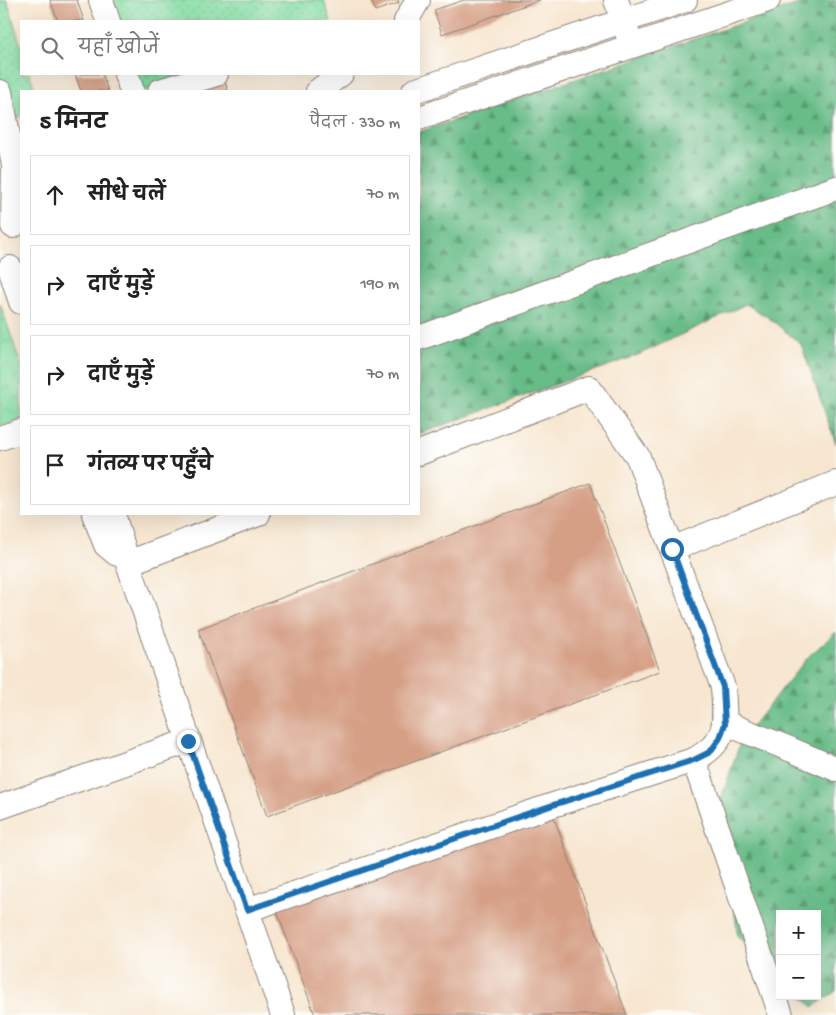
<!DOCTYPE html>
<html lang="hi">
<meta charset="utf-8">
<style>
:root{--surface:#fff;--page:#f2f2f2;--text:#222;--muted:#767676;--line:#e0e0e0}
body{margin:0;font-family:"Gochi Hand","Playpen Sans Deva",sans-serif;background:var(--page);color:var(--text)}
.controls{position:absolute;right:15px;bottom:15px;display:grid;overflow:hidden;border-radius:0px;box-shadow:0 5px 20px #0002}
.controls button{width:45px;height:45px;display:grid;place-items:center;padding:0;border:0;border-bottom:1px solid var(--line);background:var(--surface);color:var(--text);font:25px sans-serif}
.stop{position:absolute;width:15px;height:15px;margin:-11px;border:4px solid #1f6fb2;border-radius:50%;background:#fff}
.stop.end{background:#1f6fb2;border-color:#fff;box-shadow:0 1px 5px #0008}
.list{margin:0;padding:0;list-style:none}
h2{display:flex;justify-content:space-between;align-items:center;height:65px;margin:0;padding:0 20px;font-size:21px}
h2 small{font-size:16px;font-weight:400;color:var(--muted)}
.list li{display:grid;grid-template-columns:32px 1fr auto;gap:15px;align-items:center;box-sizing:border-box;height:80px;margin:0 10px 10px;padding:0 10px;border:1px solid var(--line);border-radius:0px}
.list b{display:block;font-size:19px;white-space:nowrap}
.list em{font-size:16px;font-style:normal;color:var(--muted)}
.icon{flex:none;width:28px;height:28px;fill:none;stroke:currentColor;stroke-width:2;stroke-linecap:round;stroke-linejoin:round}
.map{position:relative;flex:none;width:836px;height:1015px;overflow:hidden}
.search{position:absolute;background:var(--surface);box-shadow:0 5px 20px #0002;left:20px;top:20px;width:400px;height:55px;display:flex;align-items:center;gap:12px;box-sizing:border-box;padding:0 18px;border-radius:0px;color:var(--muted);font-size:19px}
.panel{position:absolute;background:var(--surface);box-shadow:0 5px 20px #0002;left:20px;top:90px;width:400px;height:425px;border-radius:0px}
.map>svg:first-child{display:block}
.grass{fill:url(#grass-dots);stroke:#4e7c5f}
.forest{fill:url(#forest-firs);stroke:#426c52}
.park{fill:url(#park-crowns);stroke:#4e7c5f}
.building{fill:#d59f85}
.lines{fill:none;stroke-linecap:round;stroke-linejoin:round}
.minor-casing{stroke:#8a8176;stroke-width:26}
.minor{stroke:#fff;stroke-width:24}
.route{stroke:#1f6fb2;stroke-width:6}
</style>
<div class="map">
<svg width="836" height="1015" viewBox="0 0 836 1015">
<defs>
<pattern id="grass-dots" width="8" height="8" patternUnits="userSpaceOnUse" patternTransform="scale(1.25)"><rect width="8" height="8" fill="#81dca2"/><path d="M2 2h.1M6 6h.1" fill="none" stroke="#6fbc8b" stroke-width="1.8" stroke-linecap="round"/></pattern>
<pattern id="forest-firs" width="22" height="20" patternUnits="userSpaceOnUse" patternTransform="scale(1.25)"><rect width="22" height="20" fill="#68bc88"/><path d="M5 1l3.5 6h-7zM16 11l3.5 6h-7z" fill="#55986e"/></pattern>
<pattern id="park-crowns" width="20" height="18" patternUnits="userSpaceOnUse" patternTransform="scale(1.25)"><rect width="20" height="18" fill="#81dca2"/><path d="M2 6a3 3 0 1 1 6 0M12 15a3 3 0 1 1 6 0" fill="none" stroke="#6fbc8b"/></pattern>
</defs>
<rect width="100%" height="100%" fill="#fdfcf7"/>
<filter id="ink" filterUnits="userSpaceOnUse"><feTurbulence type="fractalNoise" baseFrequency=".02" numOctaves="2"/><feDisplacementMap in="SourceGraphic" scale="10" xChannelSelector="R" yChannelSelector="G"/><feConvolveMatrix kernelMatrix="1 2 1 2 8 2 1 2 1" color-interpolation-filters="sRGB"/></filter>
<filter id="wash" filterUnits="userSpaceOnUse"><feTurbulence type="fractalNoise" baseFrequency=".0096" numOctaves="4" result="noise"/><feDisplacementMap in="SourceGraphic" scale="20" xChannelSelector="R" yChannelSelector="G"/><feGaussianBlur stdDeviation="1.12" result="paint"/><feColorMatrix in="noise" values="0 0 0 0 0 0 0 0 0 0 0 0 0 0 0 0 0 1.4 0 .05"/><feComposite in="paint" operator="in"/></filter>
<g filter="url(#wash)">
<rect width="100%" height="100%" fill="#f7e6d0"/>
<g class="grass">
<path d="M0,0H7L21,46V74H30L35,91H21V117L0,125Z"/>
<path d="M108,0H324L331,21H116Z"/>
<path d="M135,74H192L142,91Z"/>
</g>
<g class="forest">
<path d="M810,0H836V444L801,344L769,318L746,304L638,355L419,434V132Z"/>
<path d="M836,632V991L813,1007L801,996H817V914H780V976L738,937L719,805L741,740L808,657Z"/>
</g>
<path class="park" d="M0,303L21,365V420L0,427Z"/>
<g id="blocks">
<g class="building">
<path d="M50,0H77L84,21H58Z"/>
<path d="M371,0H398L399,3L375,11Z"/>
<path d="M464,0H540L442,34L434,10Z"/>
<path d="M75,74H102L108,91H81Z"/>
<path d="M225,82L228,91H200Z"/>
<path d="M590,483L660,671L267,816L198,629Z"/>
<path d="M550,807L627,1015H315L276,909Z"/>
</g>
</g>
</g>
<g filter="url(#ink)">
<use href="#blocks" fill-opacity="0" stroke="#8a8176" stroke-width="1"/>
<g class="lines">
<g class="minor-casing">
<g id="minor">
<path d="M101,0L108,21"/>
<path d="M616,0L628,35"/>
<path d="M406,21L418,0"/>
<path d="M126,74L132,91"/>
<path d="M160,91L216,74"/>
<path d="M318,91L341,74"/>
<path d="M414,91L685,0"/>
<path d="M0,92L14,165L13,226"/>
<path d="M419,118L768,0"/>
<path d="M10,268L21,302"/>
<path d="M419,338L836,188"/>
<path d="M0,438L21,431"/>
<path d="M94,514L106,545L117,554"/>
<path d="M113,514L128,563L283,1015"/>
<path d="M672,549L836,483"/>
<path d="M128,563L258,514"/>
<path d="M725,723L792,750L836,769"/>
<path d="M694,760L781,1015"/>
<path d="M0,807L188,741"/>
<path d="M247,910L553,805L694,760C730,740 725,723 723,687L638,457L589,388L419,453"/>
</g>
</g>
<use href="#minor" class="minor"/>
</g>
</g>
<g class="lines" filter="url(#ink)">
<path class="route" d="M188,741L247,910L553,805L694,760L710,752L720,738L725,724L723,687L672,549"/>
</g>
</svg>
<div class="controls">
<button>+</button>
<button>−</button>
</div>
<div class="stop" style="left:672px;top:549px"></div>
<div class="stop end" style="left:188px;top:741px"></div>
<div class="search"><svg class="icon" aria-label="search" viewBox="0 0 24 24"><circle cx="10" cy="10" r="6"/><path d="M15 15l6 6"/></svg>यहाँ खोजें</div>
<section class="panel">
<h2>5 मिनट<small>पैदल · 330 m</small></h2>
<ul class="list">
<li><svg class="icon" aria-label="ahead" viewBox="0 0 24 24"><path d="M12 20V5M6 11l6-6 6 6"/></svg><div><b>सीधे चलें</b></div><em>70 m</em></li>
<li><svg class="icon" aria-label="right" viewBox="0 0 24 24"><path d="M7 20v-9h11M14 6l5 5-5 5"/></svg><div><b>दाएँ मुड़ें</b></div><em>190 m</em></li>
<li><svg class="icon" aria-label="right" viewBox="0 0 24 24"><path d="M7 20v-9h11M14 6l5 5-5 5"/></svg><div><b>दाएँ मुड़ें</b></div><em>70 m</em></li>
<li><svg class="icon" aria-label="arrive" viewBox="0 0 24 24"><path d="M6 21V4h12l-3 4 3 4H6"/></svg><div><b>गंतव्य पर पहुँचे</b></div></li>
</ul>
</section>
</div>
